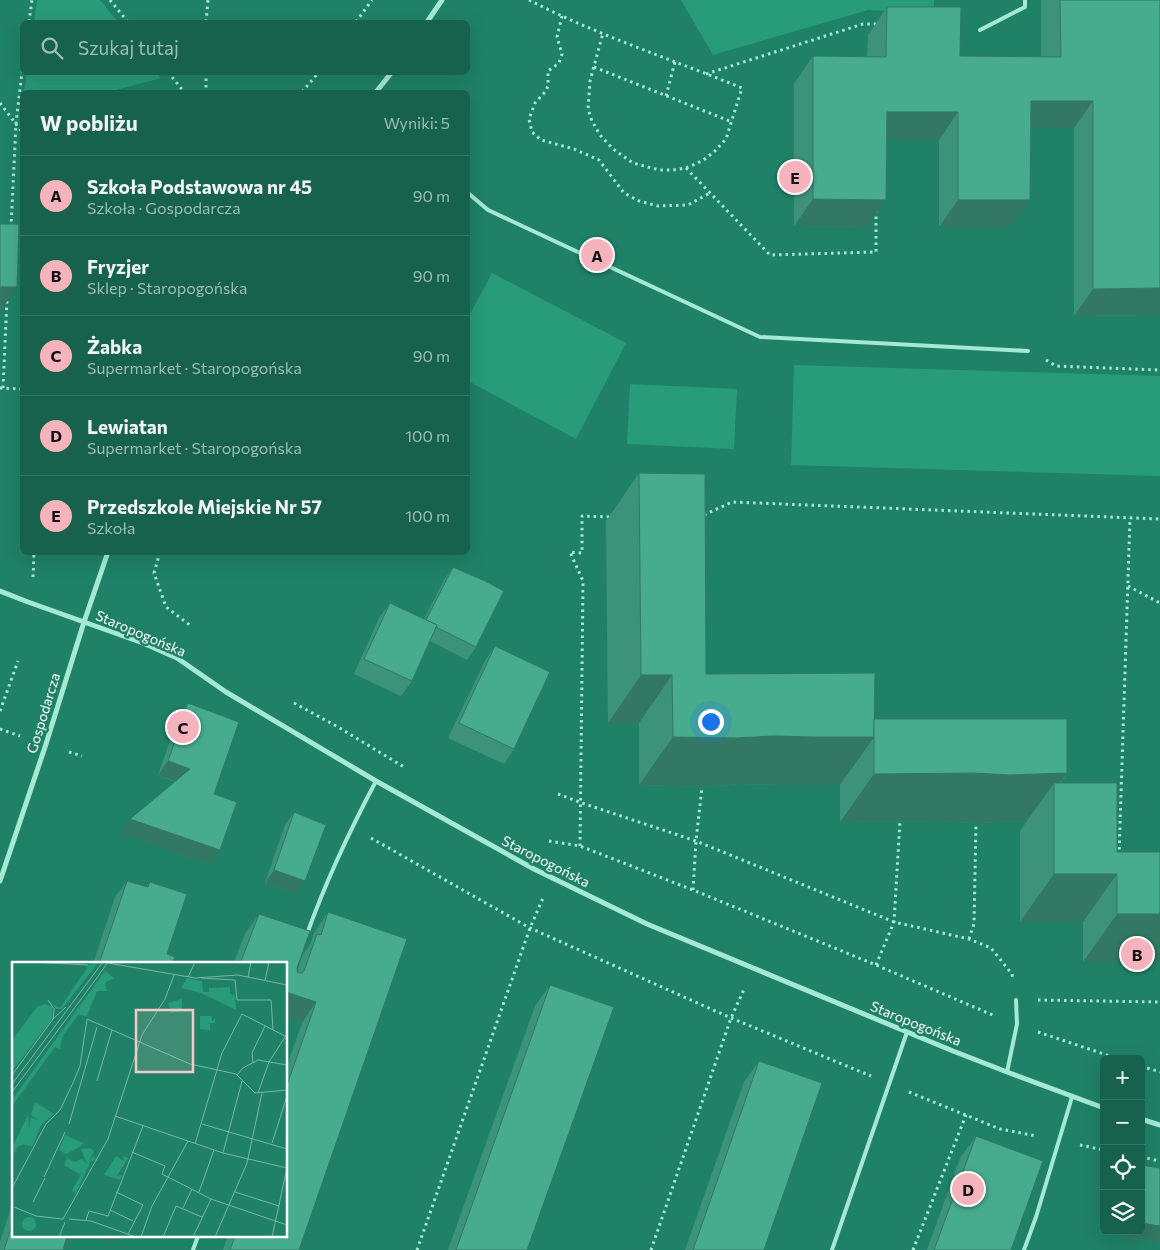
<!DOCTYPE html>
<html lang="pl">
<meta charset="utf-8">
<style>
:root{--surface:#17624d;--page:#206854;--text:#f1f3f6;--muted:#9ebcb6;--line:#367665;--accent:#f4b3bd}
body{margin:0;font-family:Commissioner,sans-serif;background:var(--page);color:var(--text)}
.controls{position:absolute;right:15px;bottom:15px;display:grid;overflow:hidden;border-radius:8px;box-shadow:0 5px 20px #0002}
.controls button{width:45px;height:45px;display:grid;place-items:center;padding:0;border:0;border-bottom:1px solid var(--line);background:var(--surface);color:var(--text);font:25px sans-serif}
.you{position:absolute;left:710px;top:721px;width:18px;height:18px;margin:-12px;border:4px solid #fff;border-radius:50%;background:#1a73e8;box-shadow:0 0 0 8px #1a73e833}
.badge{display:grid;place-items:center;width:32px;height:32px;border-radius:50%;background:var(--accent);color:#111;font-size:16px;font-weight:700}
.pin{position:absolute;translate:-50% -50%;border:2px solid #fff;box-shadow:0 1px 5px #0006}
.list{margin:0;padding:0;list-style:none}
h2{display:flex;justify-content:space-between;align-items:center;height:65px;margin:0;padding:0 20px;font-size:21px}
h2 small{font-size:16px;font-weight:400;color:var(--muted)}
.list li{display:grid;grid-template-columns:32px 1fr auto;gap:15px;align-items:center;box-sizing:border-box;height:80px;padding:0 20px;border-top:1px solid var(--line)}
.list b{display:block;font-size:19px;white-space:nowrap}
.list p{margin:0;font-size:16px;white-space:nowrap;color:var(--muted)}
.list em{font-size:16px;font-style:normal;color:var(--muted)}
.icon{flex:none;width:28px;height:28px;fill:none;stroke:currentColor;stroke-width:2;stroke-linecap:round;stroke-linejoin:round}
.map{position:relative;flex:none;width:1160px;height:1250px;overflow:hidden}
.search{position:absolute;background:var(--surface);box-shadow:0 5px 20px #0002;left:20px;top:20px;width:450px;height:55px;display:flex;align-items:center;gap:12px;box-sizing:border-box;padding:0 18px;border-radius:8px;color:var(--muted);font-size:19px}
.panel{position:absolute;background:var(--surface);box-shadow:0 5px 20px #0002;left:20px;top:90px;width:450px;height:465px;border-radius:8px}
.map>svg:first-child{display:block}
.green{fill:#289b79}
.lines{fill:none;stroke-linecap:round;stroke-linejoin:round}
.path{stroke:#a5e9d5;stroke-width:3;stroke-dasharray:2.5 4;stroke-linecap:butt}
.service{stroke:#a5e9d5;stroke-width:4}
.minor{stroke:#a5e9d5;stroke-width:5}
.wall{fill:#3d937a}
.shaded-wall{fill:#327863}
.building{fill:#47ab8e;stroke:#327863}
.labels{text-anchor:middle;dominant-baseline:central;stroke-width:5;stroke-linejoin:round;paint-order:stroke}
.street-label{font-size:14px;fill:#fff;stroke:#1f8267}
.inset-road{fill:none;stroke:#79b4a4;stroke-width:1}
.view{fill:#f5c9c9;fill-opacity:0.15;stroke:#f5c9c9;stroke-width:2.5}
.inset-edge{fill:none;stroke:#fff;stroke-width:2.5}
</style>
<div class="map">
<svg width="1160" height="1250" viewBox="0 0 1160 1250">
<rect width="100%" height="100%" fill="#1f8267"/>
<g class="green">
<path d="M37,0H100L118,22H34Z"/>
<path d="M681,0H934V13L868,10L713,55Z"/>
<path d="M157,73L161,78L109,92H24L27,73Z"/>
<path d="M492,273L626,343L576,439L468,381V318Z"/>
<path d="M794,365L1160,376V476L791,465Z"/>
<path d="M630,384L737,389L734,449L627,444Z"/>
</g>
<g class="lines">
<g class="path">
<path d="M110,0L128,22"/>
<path d="M529,0C597,35 671,59 742,88L726,139L714,152L702,161L686,168L673,170H659L633,163L613,149L600,135L592,121L588,109L590,81L603,33"/>
<path d="M562,16L557,37L562,54L559,63L548,71V86L545,92L535,103L529,119L532,132L541,140L574,149L599,160L624,193L639,201L658,206L688,205L710,193"/>
<path d="M29,22L32,0"/>
<path d="M206,22L208,0"/>
<path d="M356,22L372,0"/>
<path d="M594,67L732,122"/>
<path d="M168,72L184,92"/>
<path d="M206,72V92"/>
<path d="M706,74L863,24H877"/>
<path d="M302,92L319,72"/>
<path d="M666,96L675,62"/>
<path d="M0,103L22,132"/>
<path d="M686,168L770,255L876,252V210"/>
<path d="M11,228L16,123L22,72"/>
<path d="M1046,360L1056,366L1160,370"/>
<path d="M0,388L22,389"/>
<path d="M3,388L7,299"/>
<path d="M704,515L732,502L1160,519"/>
<path d="M160,552L154,573L166,607L191,626"/>
<path d="M33,577L34,552"/>
<path d="M1128,586L1160,603"/>
<path d="M294,703L338,727L404,767"/>
<path d="M0,711L18,661"/>
<path d="M0,729L20,736"/>
<path d="M69,752L82,756"/>
<path d="M558,794L582,803L696,841L894,922L969,939L991,948L1012,974L1013,980"/>
<path d="M371,838L530,928L731,1018L871,1076"/>
<path d="M549,841L580,846L693,890L876,965L995,1016"/>
<path d="M580,846L583,581L570,552L582,553V516L613,517"/>
<path d="M1119,856L1130,518"/>
<path d="M693,890L696,841L702,787"/>
<path d="M969,939L974,924L976,823"/>
<path d="M876,965L894,922L900,821"/>
<path d="M1038,1000L1160,1002"/>
<path d="M1038,1032L1119,1059"/>
<path d="M1141,1066L1160,1072"/>
<path d="M909,1092L1000,1129L1037,1136"/>
<path d="M1080,1145L1104,1150"/>
<path d="M1141,1157L1160,1161"/>
<path d="M417,1250L530,928L543,898"/>
<path d="M651,1250L731,1018L745,987"/>
<path d="M913,1250L966,1115"/>
</g>
<g class="service">
<path d="M980,30L1025,7V0"/>
<path d="M468,193L488,210L760,337L1028,351"/>
<path d="M307,934C326,881 350,830 376,781"/>
<path d="M1007,1072L1017,1024L1016,1000"/>
<path d="M193,1250L198,1236"/>
<path d="M832,1250L907,1032"/>
<path d="M1024,1250L1036,1217L1072,1097"/>
</g>
<g class="minor">
<path d="M427,22L442,0"/>
<path d="M376,92L392,72"/>
<path d="M0,591L28,602L143,643L177,658L226,692L376,781L534,869L647,924L953,1051L1007,1072L1104,1108"/>
<path d="M0,881L46,744L84,622L108,552"/>
<path d="M1141,1119L1160,1125"/>
</g>
</g>
<g class="wall">
<path d="M1041,0H1160V315L1074,316V128H1031L1030,200L1010,227H939V140H887L867,227L794,226V84L813,56L867,57L868,35L887,7L960,56L1041,57Z"/>
<path d="M639,473L706,674L874,719L1067,773L1061,783L1117,852L1160,962H1083V922H1020V831L1027,821L976,823L939,821L840,822V785H781L741,784L702,787L639,785V723H608L606,521Z"/>
<path d="M453,567L476,647L467,660L430,641L412,681L401,696L354,674L379,618L390,603L424,619L444,580Z"/>
<path d="M495,646L514,749L504,764L448,738L485,661Z"/>
<path d="M188,703L214,794L210,864L120,833L175,782L158,775L178,718Z"/>
<path d="M294,812L296,894L265,883L285,825Z"/>
<path d="M127,881L146,887L150,882L167,954L172,964H93L115,897Z"/>
<path d="M328,912L299,1250H223L228,1236H286V1068L302,1023L286,1017V964H233L245,934L259,914L297,968V971L303,954L310,945L314,933Z"/>
<path d="M550,985L527,1250H448L535,1006Z"/>
<path d="M759,1061L764,1250H685L744,1082Z"/>
<path d="M976,1136L1011,1250H927L960,1158Z"/>
<path d="M14,1199V1236H74L66,1248L64,1247L63,1250H0V1242Z"/>
<path d="M1123,1231H1141L1160,1242L1122,1237Z"/>
</g>
<g class="shaded-wall">
<path d="M1031,101H1093L1074,128H1012Z"/>
<path d="M887,112H958L939,140H868Z"/>
<path d="M813,199L886,200L867,227L794,226Z"/>
<path d="M958,200H1030L1010,227H939Z"/>
<path d="M0,287H17L0,312Z"/>
<path d="M1160,288V315L1074,316L1093,289Z"/>
<path d="M641,675H672L639,723H608Z"/>
<path d="M774,736L874,737L840,785H781L741,784L702,787L639,785L673,737Z"/>
<path d="M168,761L190,769L180,783L158,775Z"/>
<path d="M1067,773L1054,792V783L1027,821L976,823L939,821L840,822L874,774Z"/>
<path d="M130,819L220,850L210,864L120,833Z"/>
<path d="M274,870L305,881L296,894L265,883Z"/>
<path d="M1054,874H1117L1083,922H1020Z"/>
<path d="M1117,914H1160V962H1083Z"/>
<path d="M286,992L316,1002L302,1023L286,1017Z"/>
<path d="M1141,1223L1160,1226V1242L1122,1237L1126,1231H1141Z"/>
<path d="M64,1236H74L66,1248L58,1245Z"/>
<path d="M91,1236H117L112,1243Z"/>
</g>
<g class="building">
<path d="M1060,0H1160V288L1093,289V101H1031L1030,200H958V112H887L886,200L813,199V56L886,57L887,7H961L960,56L1061,57Z"/>
<path d="M0,224H19L17,287H0Z"/>
<path d="M639,473L705,474L706,674L875,673L874,737H815L774,736L735,738L673,737L672,675H641Z"/>
<path d="M453,567L485,581L504,591L476,647L436,627L437,625L426,620Z"/>
<path d="M390,603L437,625L412,681L364,659Z"/>
<path d="M495,646L550,672L514,749L459,723Z"/>
<path d="M188,703L239,722L214,794L237,802L220,850L130,819L190,769L168,761Z"/>
<path d="M874,719H1067V773L1010,775L973,773L874,774Z"/>
<path d="M1054,783H1117V852H1160V914H1117V874H1054Z"/>
<path d="M294,812L326,825L305,881L274,870Z"/>
<path d="M127,881L148,887L150,882L187,894L167,954L175,957L172,964H99Z"/>
<path d="M328,912L407,939L299,1250H230L235,1236H286V1088L316,1002L286,992V964H240L259,914L310,931L297,968V972L299,973H302L304,971L317,934L321,935Z"/>
<path d="M550,985L614,1007L527,1250H456Z"/>
<path d="M759,1061L822,1083L764,1250H693Z"/>
<path d="M976,1136L1043,1161L1011,1250H934Z"/>
<path d="M1141,1165L1160,1168V1226L1141,1223Z"/>
<path d="M14,1219V1236H67L63,1250H4Z"/>
</g>
<g class="labels">
<g class="street-label">
<text transform="translate(141 633) rotate(23)">Staropogońska</text>
<text transform="translate(43 713) rotate(-73)">Gospodarcza</text>
<text transform="translate(546 861) rotate(27)">Staropogońska</text>
<text transform="translate(916 1023) rotate(22)">Staropogońska</text>
</g>
</g>
<g transform="translate(12 962)">
<rect width="275" height="275" fill="#1f8267"/>
<path d="M82,1H86L50,47H44L41,42L48,46L77,3ZM93,9L102,16L93,21L95,29H85L75,54L66,53L50,75L48,87L43,85L0,144V138ZM175,16L190,19L191,30H197V26L218,25V32L223,33L224,48L189,31L169,26ZM170,37V49L159,51L156,41ZM33,42L40,45V57L0,109V78L26,44ZM188,54H200V60L203,56V61H195L198,62V68L188,67ZM23,140L42,152L29,163L20,185L12,182L5,185L1,195L0,186L16,153L17,166L19,155L25,158H26L19,153ZM53,173L71,181L68,185L54,192L47,188ZM78,186L82,189L76,201L81,194L84,198L79,199L64,231L60,228L69,213L52,203L55,196L53,194L62,200L70,197L75,202L69,187ZM104,194L112,199V194L116,196L105,214L110,213L108,218L92,213ZM10 262a7 7 0 1 1 14 0a7 7 0 1 1-14 0Z" fill="#289b79"/>
<path class="inset-road" d="M19,0L76,3M90,0L183,16L226,13L275,23M176,15L183,0M236,15L239,0M189,16L223,18L225,38H259L261,67M84,17L96,0M253,19L257,0M73,24L91,0M41,57L54,45M241,101L240,91L253,64M0,113L41,57L42,47L36,38M225,113L231,106L246,98L275,103M85,119L100,68M0,122L73,24M0,130L84,17M246,131L257,100L273,75M103,154L211,191L275,206M57,162L85,65M190,162L275,187M260,181L275,134M183,182L210,91L230,52L275,75M120,190L153,204L150,212L199,237L275,263M211,191L230,119M32,215L53,170M0,226L34,162L48,148L61,121L68,104L75,57L178,102L224,112L243,131L275,128M104,230L131,243L116,272M187,230L202,188M223,230L267,244M21,240L33,216M2,245L24,254L51,257M171,246L180,227M98,248L121,259M51,257L96,177L130,73L153,37L162,13M57,257L79,259L124,275M74,258L77,249L96,254L131,164M47,275L53,260M129,275L140,244L176,179M151,275L164,244L190,255M181,275L199,237M203,275L235,201L250,131M260,275L275,206"/>
<path class="view" d="M124,48H181V110H124Z"/>
<rect width="275" height="275" class="inset-edge"/>
</g>
</svg>
<div class="controls">
<button>+</button>
<button>−</button>
<button><svg class="icon" aria-label="locate" viewBox="0 0 24 24"><circle cx="12" cy="12" r="6"/><path d="M12 2v4M12 18v4M2 12h4M18 12h4"/></svg></button>
<button><svg class="icon" aria-label="layers" viewBox="0 0 24 24"><path d="M12 4l9 5-9 5-9-5zM3 14l9 5 9-5"/></svg></button>
</div>
<div class="you"></div>
<div class="pin badge" style="left:597px;top:255px">A</div>
<div class="pin badge" style="left:1137px;top:954px">B</div>
<div class="pin badge" style="left:183px;top:727px">C</div>
<div class="pin badge" style="left:968px;top:1189px">D</div>
<div class="pin badge" style="left:795px;top:177px">E</div>
<div class="search"><svg class="icon" aria-label="search" viewBox="0 0 24 24"><circle cx="10" cy="10" r="6"/><path d="M15 15l6 6"/></svg>Szukaj tutaj</div>
<section class="panel">
<h2>W pobliżu<small>Wyniki: 5</small></h2>
<ul class="list">
<li><span class="badge">A</span><div><b>Szkoła Podstawowa nr 45</b><p>Szkoła · Gospodarcza</p></div><em>90 m</em></li>
<li><span class="badge">B</span><div><b>Fryzjer</b><p>Sklep · Staropogońska</p></div><em>90 m</em></li>
<li><span class="badge">C</span><div><b>Żabka</b><p>Supermarket · Staropogońska</p></div><em>90 m</em></li>
<li><span class="badge">D</span><div><b>Lewiatan</b><p>Supermarket · Staropogońska</p></div><em>100 m</em></li>
<li><span class="badge">E</span><div><b>Przedszkole Miejskie Nr 57</b><p>Szkoła</p></div><em>100 m</em></li>
</ul>
</section>
</div>
